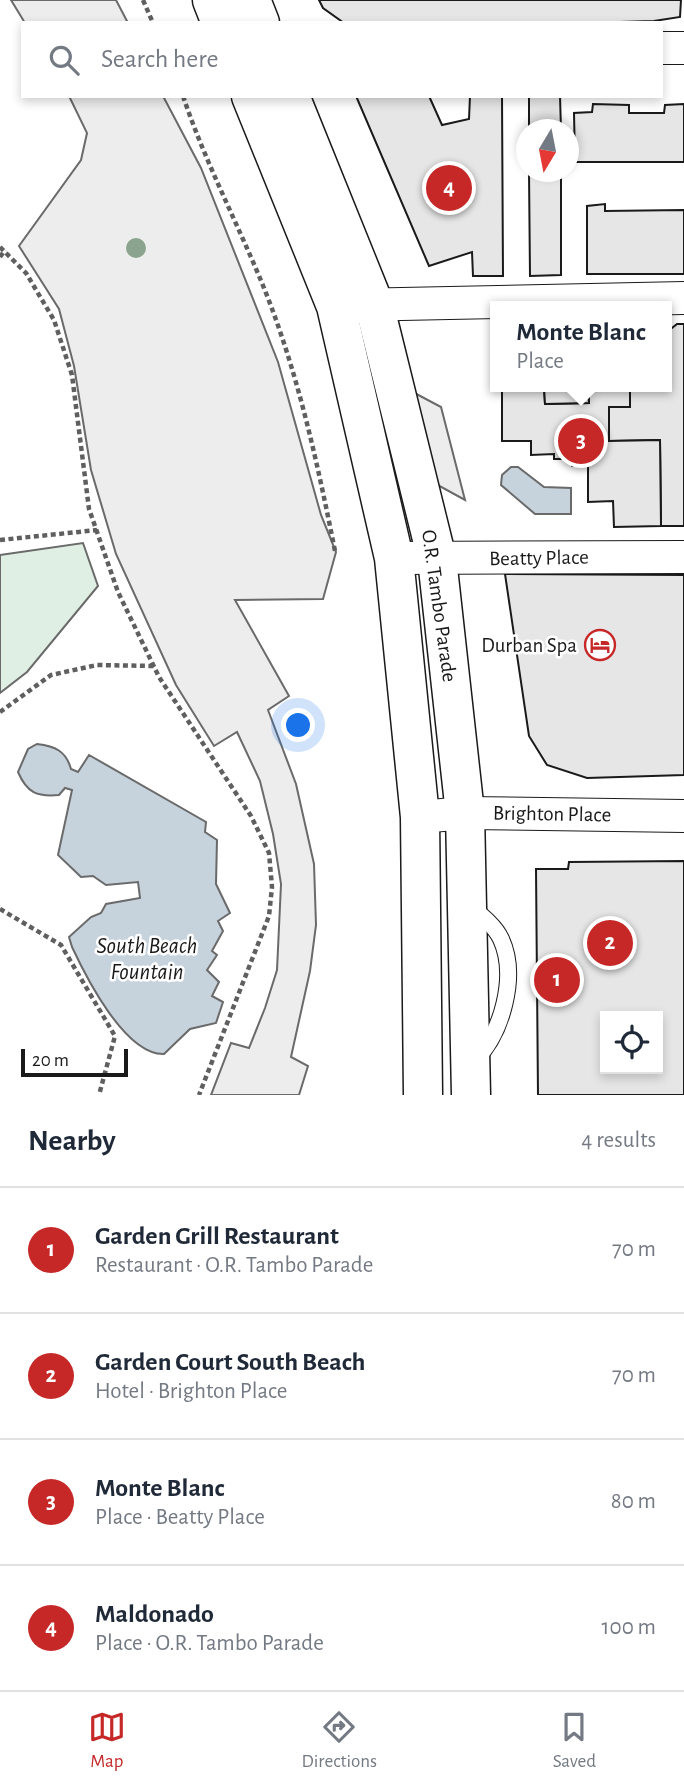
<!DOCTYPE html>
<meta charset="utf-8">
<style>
:root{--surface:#fff;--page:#f6f6f7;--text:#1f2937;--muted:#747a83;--line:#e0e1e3;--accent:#c62828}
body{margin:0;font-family:"Alegreya Sans",sans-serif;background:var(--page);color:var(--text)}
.controls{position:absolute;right:21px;bottom:21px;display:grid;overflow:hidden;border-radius:0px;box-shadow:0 4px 10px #0003}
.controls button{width:63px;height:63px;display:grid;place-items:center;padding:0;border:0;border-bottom:2px solid var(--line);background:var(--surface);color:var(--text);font:35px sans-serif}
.compass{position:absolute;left:516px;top:119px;width:63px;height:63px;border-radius:50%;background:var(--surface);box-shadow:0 4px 10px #0003;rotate:190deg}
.scale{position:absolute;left:21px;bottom:18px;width:107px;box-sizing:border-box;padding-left:7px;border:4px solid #1a1a1a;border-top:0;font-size:19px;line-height:24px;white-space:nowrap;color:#1a1a1a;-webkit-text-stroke:5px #fff;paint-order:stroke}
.you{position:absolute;left:299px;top:726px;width:24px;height:24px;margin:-18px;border:5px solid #fff;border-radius:50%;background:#1a73e8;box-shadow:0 0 0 10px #1a73e833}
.badge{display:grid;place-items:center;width:46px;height:46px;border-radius:50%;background:var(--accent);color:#fff;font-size:23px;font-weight:700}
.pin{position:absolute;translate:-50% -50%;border:4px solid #fff;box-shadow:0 2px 7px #0006}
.popup{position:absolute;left:490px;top:301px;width:182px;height:91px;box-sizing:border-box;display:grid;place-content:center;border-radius:0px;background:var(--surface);filter:drop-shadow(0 2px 5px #0005);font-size:23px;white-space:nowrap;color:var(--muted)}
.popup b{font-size:26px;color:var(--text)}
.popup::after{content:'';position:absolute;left:50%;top:100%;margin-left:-14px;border:14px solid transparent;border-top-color:var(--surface)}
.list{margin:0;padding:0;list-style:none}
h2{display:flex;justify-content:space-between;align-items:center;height:91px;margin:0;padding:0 28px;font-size:30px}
h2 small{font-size:23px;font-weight:400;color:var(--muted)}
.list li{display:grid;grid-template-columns:46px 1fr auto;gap:21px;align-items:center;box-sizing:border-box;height:126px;padding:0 28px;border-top:2px solid var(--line)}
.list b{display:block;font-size:26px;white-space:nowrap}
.list p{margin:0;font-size:23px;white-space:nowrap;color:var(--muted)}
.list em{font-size:23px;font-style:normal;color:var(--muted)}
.icon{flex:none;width:38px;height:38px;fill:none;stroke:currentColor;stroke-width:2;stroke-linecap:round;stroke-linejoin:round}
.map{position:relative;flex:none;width:684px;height:1095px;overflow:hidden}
.search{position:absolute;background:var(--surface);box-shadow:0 4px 10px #0003;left:21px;right:21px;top:21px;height:77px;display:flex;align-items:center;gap:18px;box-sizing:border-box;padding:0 24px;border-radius:0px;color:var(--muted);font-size:26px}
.sheet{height:595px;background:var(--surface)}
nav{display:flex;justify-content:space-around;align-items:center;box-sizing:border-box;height:98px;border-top:2px solid var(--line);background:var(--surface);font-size:19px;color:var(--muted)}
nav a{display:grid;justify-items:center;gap:4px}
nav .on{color:var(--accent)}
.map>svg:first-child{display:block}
.green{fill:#e0efe3;stroke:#6a6a6a;stroke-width:2}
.parking{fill:#ededed;stroke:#6a6a6a;stroke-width:2}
.water{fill:#c6d2dc;stroke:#6a6a6a;stroke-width:2}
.building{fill:#e6e6e6;stroke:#1a1a1a;stroke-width:2;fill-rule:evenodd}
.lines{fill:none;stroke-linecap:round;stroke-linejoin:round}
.service-casing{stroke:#1a1a1a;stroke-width:18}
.minor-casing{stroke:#1a1a1a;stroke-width:34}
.secondary-casing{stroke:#1a1a1a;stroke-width:41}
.path{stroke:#5f5f5f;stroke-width:4.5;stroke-dasharray:5 3.5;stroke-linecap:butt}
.service{stroke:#fff;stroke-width:16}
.minor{stroke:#fff;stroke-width:32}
.secondary{stroke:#fff;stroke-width:38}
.tree{fill:#8aa48f}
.labels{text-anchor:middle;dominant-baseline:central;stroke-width:5;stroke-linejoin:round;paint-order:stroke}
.street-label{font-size:21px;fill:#1a1a1a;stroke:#fff}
.poi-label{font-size:21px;fill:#1a1a1a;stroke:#fff;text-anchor:end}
.water-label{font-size:23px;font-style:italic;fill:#1a1a1a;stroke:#fff}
</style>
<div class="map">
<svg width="684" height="1095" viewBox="0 0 684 1095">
<rect width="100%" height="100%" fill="#fff"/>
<path class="green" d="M83,543L98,586L27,672L0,693V555Z"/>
<g class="parking">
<path d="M11,0H116L128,23H25Z"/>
<path d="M69,96H163L201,168L278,362L321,515L336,552L323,599L235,600L289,696L268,710L296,784L314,864L316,925L310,971L291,1057L308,1066L299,1095H211L231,1043L249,1048L265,1008L277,970L281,884L273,834L260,781L237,732L214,746L176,685L116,554L91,470L74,366L59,309L19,246L81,160L87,133Z"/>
<path d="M407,389L441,407L465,500L434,483Z"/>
</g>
<g class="water">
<path d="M511,467H518L544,487L571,488V514H535L501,485L502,475Z"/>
<path d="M37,744C55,746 66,751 71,769L78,772L89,755L206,822L205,832L217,840L216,884L230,913L218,921L223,931L212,951L217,955L207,970L219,982L212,996L223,1002L216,1023L190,1029L164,1054C125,1055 86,977 72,947L69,937L91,917L101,913L106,904L140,898L138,882L106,885L93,876L81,877L58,855L72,790L65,788L59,795C37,797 27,793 18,772L28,749Z"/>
</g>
<g class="building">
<path d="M319,0H681L680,17L654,21L584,23H344L323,8Z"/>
<path d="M356,96H429L442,125L469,119L470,96H502L503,276H473L472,252L429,266Z"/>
<path d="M529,96H560L561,130H529Z"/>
<path d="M593,104L629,105V113H664L665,105L684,104V162H575L574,113L592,112Z"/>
<path d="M529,172H561V275L530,276Z"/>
<path d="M605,204V211L684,210V274H587V206Z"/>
<path d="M677,324H684V526H661L660,440L609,441V407H630V387H667V332Z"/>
<path d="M502,387H544L545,404L589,403L588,387H630V407H609V441L660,440L661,526L614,527L613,501L588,502V466H572L571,459H554V454L531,455V441H502Z"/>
<path d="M544,387H588L589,403L545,404Z"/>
<path d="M505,574L684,575V775L587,778L547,765L529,736Z"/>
<path d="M684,861V1095H538L536,869H568L569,862ZM605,1016H658V1069H605Z"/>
</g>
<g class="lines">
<g class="service-casing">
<path id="service" d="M472,908C482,916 495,926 501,939C518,976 502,1033 475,1060"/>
</g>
<g class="minor-casing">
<g id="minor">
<path d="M661,48H684"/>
<path d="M353,305L684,298"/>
<path d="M394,558L684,557"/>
<path d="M420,817L465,813L684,816"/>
</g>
</g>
<g class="secondary-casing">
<g id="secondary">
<path d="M212,0L221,23"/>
<path d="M251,0L260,23"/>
<path d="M251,96L336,306L394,558L420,817L423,1095"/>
<path d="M290,96L374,304L437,559L465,813L471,1095"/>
</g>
</g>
<g class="path">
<path d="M143,0L153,23"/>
<path d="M183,96C205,162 238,224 264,288C298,373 317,461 335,551"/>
<path d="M0,247L26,273L54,320L72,375L89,509L118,592L159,677L251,816L269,853L272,887L269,916L199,1095"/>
<path d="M0,257L5,250"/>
<path d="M0,540L97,530"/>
<path d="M0,712L51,675L97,665L154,666"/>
<path d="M0,909L61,945L115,1036L99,1095"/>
</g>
<use href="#service" class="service"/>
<use href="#minor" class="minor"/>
<use href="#secondary" class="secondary"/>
</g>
<circle class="tree" cx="136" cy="248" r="10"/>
<defs>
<g id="hotel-ring" transform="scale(1.575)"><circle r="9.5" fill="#fff" stroke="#c62828" stroke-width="1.5"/><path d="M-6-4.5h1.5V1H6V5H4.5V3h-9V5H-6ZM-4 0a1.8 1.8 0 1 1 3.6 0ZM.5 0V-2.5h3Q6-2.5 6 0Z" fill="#c62828"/></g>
</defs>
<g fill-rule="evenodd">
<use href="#hotel-ring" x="600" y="645"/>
</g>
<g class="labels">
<g class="street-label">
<text transform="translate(539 558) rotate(-1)">Beatty Place</text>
<text transform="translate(439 606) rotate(82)">O.R. Tambo Parade</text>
<text transform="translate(552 814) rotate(1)">Brighton Place</text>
</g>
<g class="poi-label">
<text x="577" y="645">Durban Spa</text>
</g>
<g class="water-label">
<text x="147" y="946">South Beach<tspan x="147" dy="26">Fountain</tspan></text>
</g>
</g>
</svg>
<div class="controls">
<button><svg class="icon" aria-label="locate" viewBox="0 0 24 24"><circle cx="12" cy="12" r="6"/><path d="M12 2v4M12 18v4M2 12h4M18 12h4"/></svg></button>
</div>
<svg class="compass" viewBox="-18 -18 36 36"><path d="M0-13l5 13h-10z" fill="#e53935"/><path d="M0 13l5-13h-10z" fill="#747a83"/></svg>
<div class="scale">20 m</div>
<div class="you"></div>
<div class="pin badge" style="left:557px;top:980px">1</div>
<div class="pin badge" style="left:610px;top:943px">2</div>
<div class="pin badge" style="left:581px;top:441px">3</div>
<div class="popup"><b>Monte Blanc</b>Place</div>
<div class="pin badge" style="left:449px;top:188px">4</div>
<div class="search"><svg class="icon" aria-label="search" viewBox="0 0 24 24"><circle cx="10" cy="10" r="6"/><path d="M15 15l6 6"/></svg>Search here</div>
</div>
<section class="sheet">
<h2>Nearby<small>4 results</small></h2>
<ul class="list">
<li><span class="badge">1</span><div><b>Garden Grill Restaurant</b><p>Restaurant · O.R. Tambo Parade</p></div><em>70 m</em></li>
<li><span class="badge">2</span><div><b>Garden Court South Beach</b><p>Hotel · Brighton Place</p></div><em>70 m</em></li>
<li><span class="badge">3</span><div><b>Monte Blanc</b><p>Place · Beatty Place</p></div><em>80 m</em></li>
<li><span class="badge">4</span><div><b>Maldonado</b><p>Place · O.R. Tambo Parade</p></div><em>100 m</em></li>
</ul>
</section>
<nav>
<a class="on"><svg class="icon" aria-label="map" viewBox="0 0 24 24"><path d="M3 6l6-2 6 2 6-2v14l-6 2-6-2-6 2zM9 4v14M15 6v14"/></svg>Map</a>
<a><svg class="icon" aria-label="directions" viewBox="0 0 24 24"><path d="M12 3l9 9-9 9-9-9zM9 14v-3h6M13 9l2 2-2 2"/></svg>Directions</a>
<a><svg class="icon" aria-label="saved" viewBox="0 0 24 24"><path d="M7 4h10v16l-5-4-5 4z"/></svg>Saved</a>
</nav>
